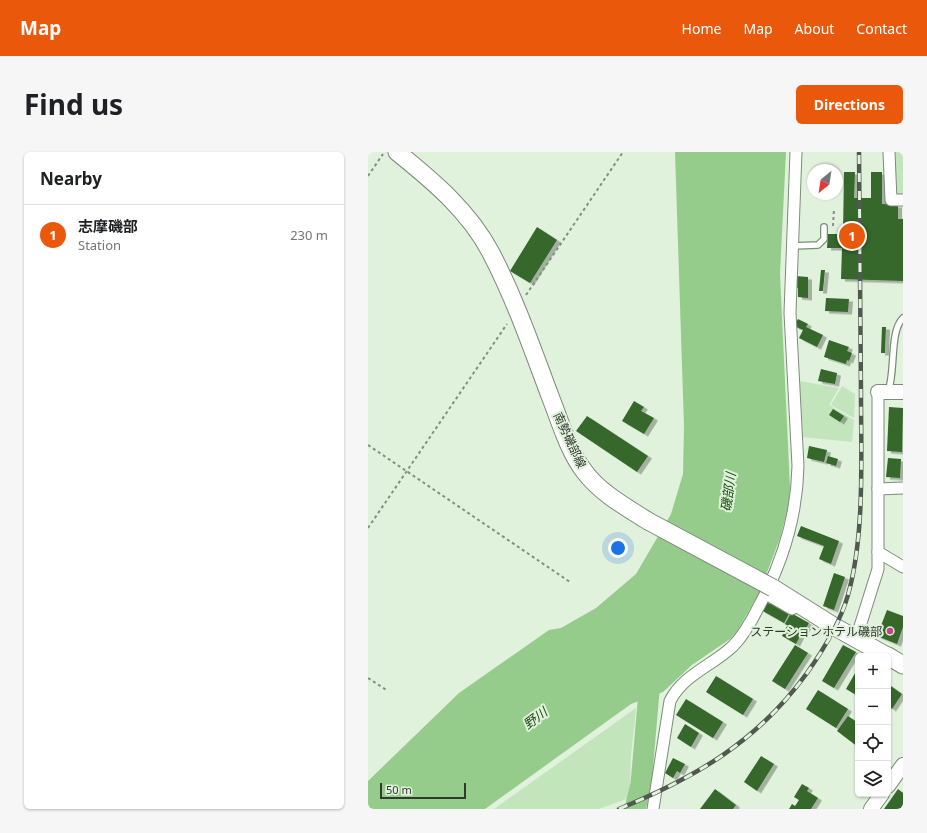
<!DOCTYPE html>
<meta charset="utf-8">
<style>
:root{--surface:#fff;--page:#f6f6f6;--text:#202124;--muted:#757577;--line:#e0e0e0;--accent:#ea580c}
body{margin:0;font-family:"Noto Sans","Noto Sans JP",sans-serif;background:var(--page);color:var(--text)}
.controls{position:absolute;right:12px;bottom:12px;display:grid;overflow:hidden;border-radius:6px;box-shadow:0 1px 3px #0004}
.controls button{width:36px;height:36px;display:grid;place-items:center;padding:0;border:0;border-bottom:1px solid var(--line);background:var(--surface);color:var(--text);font:20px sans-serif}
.compass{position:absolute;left:439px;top:12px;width:36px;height:36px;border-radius:50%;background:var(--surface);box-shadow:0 1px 3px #0004;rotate:210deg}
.scale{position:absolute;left:12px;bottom:10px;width:86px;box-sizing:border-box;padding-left:4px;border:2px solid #323931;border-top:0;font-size:11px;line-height:14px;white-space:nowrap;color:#323931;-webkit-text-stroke:3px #e0f1dc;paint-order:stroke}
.you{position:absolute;left:250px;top:396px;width:14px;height:14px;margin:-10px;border:3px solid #fff;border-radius:50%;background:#1a73e8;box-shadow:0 0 0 6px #1a73e833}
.badge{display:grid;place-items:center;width:26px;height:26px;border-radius:50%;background:var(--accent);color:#fff;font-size:13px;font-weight:700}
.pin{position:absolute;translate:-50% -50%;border:2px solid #fff;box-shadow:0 1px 4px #0006}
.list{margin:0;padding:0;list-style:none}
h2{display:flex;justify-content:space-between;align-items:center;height:52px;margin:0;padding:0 16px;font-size:17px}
h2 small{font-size:13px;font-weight:400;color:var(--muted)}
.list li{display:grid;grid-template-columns:26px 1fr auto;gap:12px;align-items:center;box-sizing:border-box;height:60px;padding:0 16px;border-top:1px solid var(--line)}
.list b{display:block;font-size:15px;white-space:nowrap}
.list p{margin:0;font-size:13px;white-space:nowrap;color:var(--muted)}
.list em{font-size:13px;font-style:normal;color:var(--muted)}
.icon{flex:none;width:22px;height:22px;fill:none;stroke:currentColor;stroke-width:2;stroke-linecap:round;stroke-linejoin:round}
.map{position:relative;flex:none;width:535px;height:657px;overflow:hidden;border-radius:6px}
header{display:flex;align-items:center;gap:24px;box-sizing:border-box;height:56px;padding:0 20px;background:var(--accent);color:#fff}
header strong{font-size:19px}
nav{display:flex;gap:22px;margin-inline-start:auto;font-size:14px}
.intro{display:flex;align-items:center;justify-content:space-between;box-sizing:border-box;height:96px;padding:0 24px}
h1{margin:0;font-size:28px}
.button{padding:10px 18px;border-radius:6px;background:var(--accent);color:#fff;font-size:14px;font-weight:700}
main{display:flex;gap:24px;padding:0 24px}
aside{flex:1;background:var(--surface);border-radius:6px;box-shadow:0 1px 3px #0004}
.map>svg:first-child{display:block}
.green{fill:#c3e5bc}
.water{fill:#96cc8b}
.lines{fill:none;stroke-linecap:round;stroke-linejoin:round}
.river{stroke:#96cc8b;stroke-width:21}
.building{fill:#35672b;filter:url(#shadow)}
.service-casing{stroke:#7c8c79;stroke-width:8}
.minor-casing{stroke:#7c8c79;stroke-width:13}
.tertiary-casing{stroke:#7c8c79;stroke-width:16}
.primary-casing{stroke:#7c8c79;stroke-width:19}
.path{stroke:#838f81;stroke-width:2;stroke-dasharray:3 3;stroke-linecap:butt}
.service{stroke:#fff;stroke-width:5.5}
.minor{stroke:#fff;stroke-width:11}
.tertiary{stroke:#fff;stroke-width:14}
.primary{stroke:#fff;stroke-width:17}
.rail-casing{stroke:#50594f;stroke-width:4.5}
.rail{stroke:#e0f1dc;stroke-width:3;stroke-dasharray:9;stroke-linecap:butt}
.primary-bridge-casing{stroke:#7c8c79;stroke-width:19;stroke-linecap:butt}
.primary-bridge{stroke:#fff;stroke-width:17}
.poi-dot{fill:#c84181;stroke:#e0f1dc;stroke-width:1.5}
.labels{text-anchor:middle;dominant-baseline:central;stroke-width:4;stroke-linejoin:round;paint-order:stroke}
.street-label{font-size:12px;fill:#323931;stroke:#e0f1dc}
.poi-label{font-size:12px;fill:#323931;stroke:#e0f1dc;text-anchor:end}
.water-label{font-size:13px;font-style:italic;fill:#194d0d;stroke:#e0f1dc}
</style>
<header>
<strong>Map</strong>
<nav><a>Home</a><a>Map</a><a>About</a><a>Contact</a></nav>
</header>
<div class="intro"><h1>Find us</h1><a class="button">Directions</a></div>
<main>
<aside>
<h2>Nearby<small></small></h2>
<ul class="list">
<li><span class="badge">1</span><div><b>志摩磯部</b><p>Station</p></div><em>230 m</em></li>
</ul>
</aside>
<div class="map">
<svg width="535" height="657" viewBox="0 0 535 657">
<defs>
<filter id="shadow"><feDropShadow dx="4" dy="2.5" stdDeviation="0" flood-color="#0004"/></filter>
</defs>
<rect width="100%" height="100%" fill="#e0f1dc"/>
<g class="green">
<path d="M527,0H535V42H529Z"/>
<path d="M431,229L471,236L461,253L486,268L484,290L434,285Z"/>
<path d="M474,234L487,242L486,266L463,253Z"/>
<path d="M268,556C266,586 259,614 264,645L231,657H126Z"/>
</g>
<path class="water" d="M307,0H418L412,122L422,336L420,355L412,386L392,439L370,478L362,487L324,513L295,540L263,552L117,657H0V629L91,541L181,478L193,476L228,456L268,422L303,362L315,322L316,274Z"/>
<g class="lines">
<path class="river" d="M267,657L273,632L283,517"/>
</g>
<g class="building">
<path d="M476,20H487L486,46H503V20H514V52L530,53V67H535V129L473,127L474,96H459L460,82H475Z"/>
<path d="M169,75L189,88L162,131L142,119Z"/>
<path d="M453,118H457L455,139H451Z"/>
<path d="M427,124L440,125V146L430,145V136L426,135Z"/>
<path d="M458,146L481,147L480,160L457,159Z"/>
<path d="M430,167L440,172L438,175L455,183L449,195L431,186L435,178L426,174Z"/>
<path d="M514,175H518L517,201H513Z"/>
<path d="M461,188L481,195L479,199L484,201L481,209L479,208L478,212L456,205Z"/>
<path d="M453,217L469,221L467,232L450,229Z"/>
<path d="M266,249L276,255L273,259L286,266L276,282L254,269Z"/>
<path d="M521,255L535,256L534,300L519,299Z"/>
<path d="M465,257L476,264L472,270L461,263Z"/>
<path d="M219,264L280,304L269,320L208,279Z"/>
<path d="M441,294L459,298L456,310L439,306Z"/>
<path d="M460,304L470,307L468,314L458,311Z"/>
<path d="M520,306L533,307L532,326L518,325Z"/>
<path d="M433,374L471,389L463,412L451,407L456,394L429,384Z"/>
<path d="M466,421L477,425L466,458L455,454Z"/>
<path d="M398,450L402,452L404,450L422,460L416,471L393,458Z"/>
<path d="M519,458L535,464V475L529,492L509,484Z"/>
<path d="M423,461L441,471L435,482L417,472Z"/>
<path d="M419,474L433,482L428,492L414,484Z"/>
<path d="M427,493L440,501L417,537L404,529Z"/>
<path d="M475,493L488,500L466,536L454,529Z"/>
<path d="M490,516V544L478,537Z"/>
<path d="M348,524L385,547L375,563L338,540Z"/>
<path d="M520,532L534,542L524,557L520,554Z"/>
<path d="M450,538L480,557L468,576L438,557Z"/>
<path d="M318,547L355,570L345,586L308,563Z"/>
<path d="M480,564L490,571V595L469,579Z"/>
<path d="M317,572L331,581L323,595L309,586Z"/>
<path d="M393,604L406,612L389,639L376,630Z"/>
<path d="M305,606L317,612L312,621L309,619L305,626L297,621Z"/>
<path d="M434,632L441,636L439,639L450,646L443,657H421L424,652L427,654L431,648L426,645Z"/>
<path d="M347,637L368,653L365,657H332Z"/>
<path d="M530,637L535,641V657H516Z"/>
</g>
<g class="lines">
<g class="service-casing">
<g id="service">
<path d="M424,94L450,93L456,87V75"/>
<path d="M520,240C528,218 521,180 535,166"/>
</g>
</g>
<g class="minor-casing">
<g id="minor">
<path d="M521,0L523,48H535"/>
<path d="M510,337L535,336"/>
<path d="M510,400L535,415"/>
<path d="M398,442L424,457"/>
<path d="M488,487L510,417V240"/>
<path d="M285,657L302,549C316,522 344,514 365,494C376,483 383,470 390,456C414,412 429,365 430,314L422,161L428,0"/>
</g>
</g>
<g class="tertiary-casing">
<g id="tertiary">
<path d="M510,240H535"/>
<path d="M520,634L535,613"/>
<path d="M503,657L514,642"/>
</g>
</g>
<g class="primary-casing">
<g id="primary">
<path d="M29,0C65,29 101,59 123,101C147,147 164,196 182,244C192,269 200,298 216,319C232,341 258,355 280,369"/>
<path d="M405,436L467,475L519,504"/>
<path d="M520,504L535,513"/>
</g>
</g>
<g class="path">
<path d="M0,24L15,2"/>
<path d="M465,74L466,56"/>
<path d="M158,143L255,0"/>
<path d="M0,293L202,430"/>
<path d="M0,376L139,172"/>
<path d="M0,526L20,539"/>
</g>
<use href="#service" class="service"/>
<use href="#minor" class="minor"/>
<use href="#tertiary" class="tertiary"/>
<use href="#primary" class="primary"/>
<g class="rail-casing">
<path id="rail" d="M251,657C328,625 389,590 439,521C456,497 472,471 480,443C497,383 493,305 493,243C492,162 492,81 491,0"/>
</g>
<use href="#rail" class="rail"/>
<g class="primary-bridge-casing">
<path id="primary-bridge" d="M280,369L405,436"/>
</g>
<use href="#primary-bridge" class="primary-bridge"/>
</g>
<circle class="poi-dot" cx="522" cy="479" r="4"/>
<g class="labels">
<g class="street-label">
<text transform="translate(202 288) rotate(65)">南勢磯部線</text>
</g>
<g class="poi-label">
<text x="514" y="479">ステーションホテル磯部</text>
</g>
<g class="water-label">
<text transform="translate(360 340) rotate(-82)">磯部川</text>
<text transform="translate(167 566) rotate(-37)">野川</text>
</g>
</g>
</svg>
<div class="controls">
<button>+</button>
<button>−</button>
<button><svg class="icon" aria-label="locate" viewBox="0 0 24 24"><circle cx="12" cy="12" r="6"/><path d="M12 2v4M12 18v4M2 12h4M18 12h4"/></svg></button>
<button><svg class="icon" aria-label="layers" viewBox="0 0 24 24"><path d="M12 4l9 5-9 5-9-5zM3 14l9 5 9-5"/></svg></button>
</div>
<svg class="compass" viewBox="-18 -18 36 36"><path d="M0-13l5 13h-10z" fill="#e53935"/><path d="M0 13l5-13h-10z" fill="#757577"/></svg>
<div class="scale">50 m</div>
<div class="you"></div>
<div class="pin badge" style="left:484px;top:84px">1</div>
</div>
</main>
